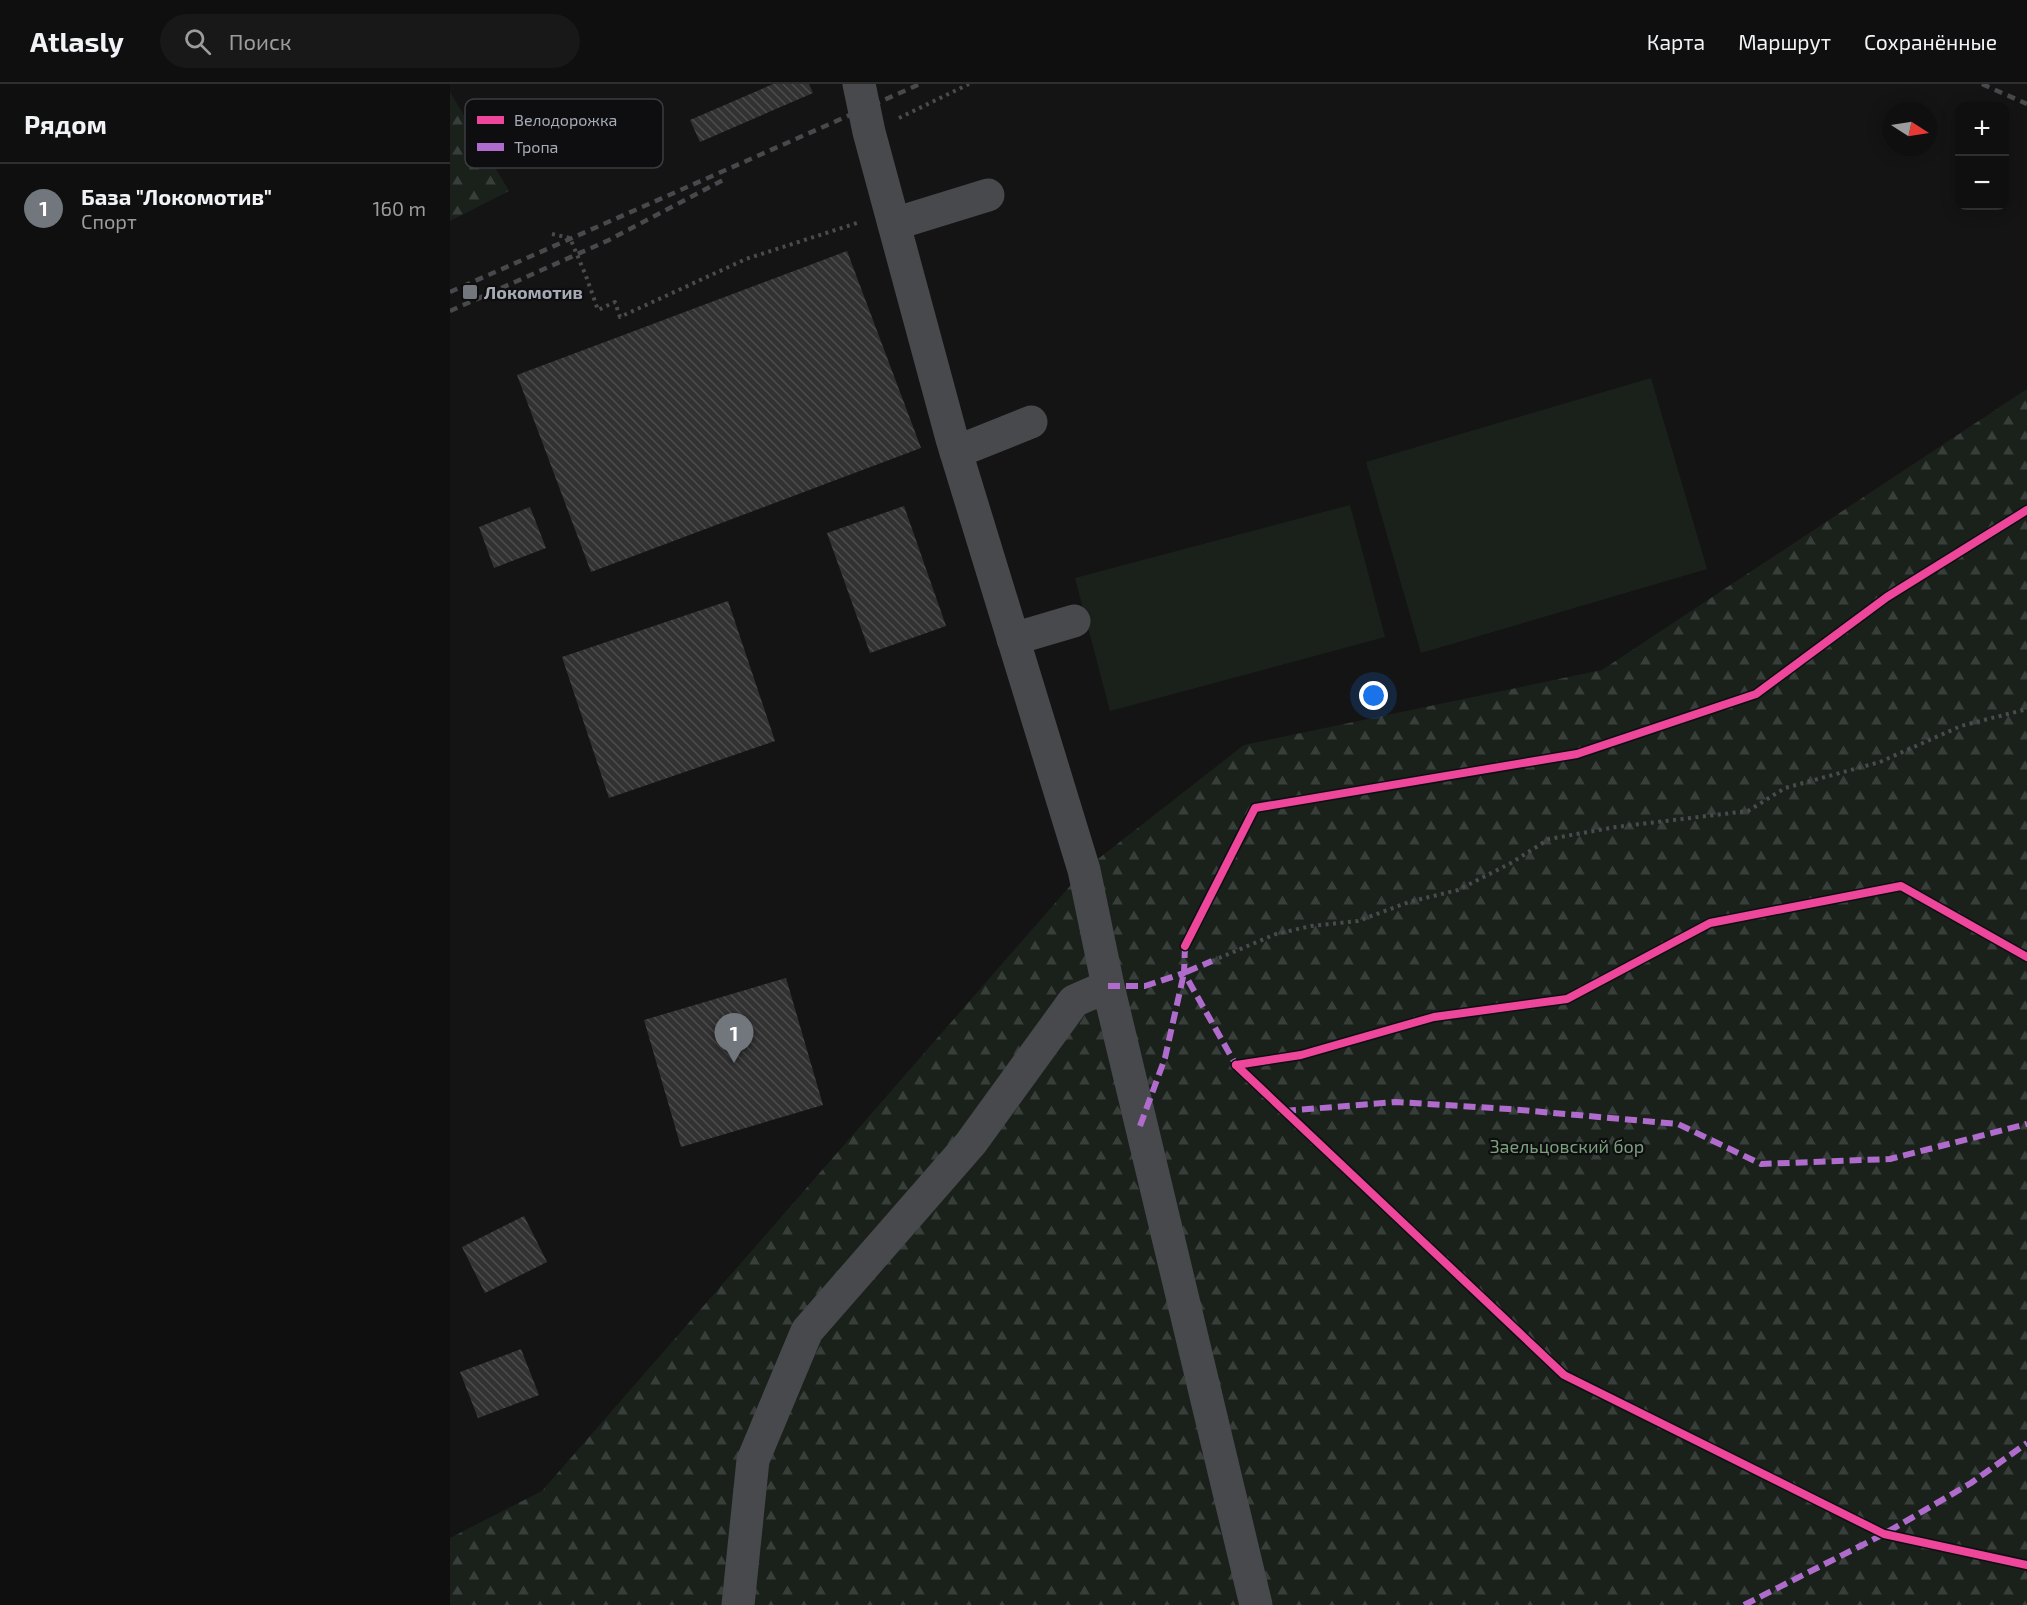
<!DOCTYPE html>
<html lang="ru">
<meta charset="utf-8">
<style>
:root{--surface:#0f0f0f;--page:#181818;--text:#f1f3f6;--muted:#9b9c9e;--line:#2f2f2f;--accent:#72767d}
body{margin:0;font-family:"Exo 2",sans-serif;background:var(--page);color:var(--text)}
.controls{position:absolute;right:18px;top:18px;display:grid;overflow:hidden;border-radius:12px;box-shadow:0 3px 15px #0003}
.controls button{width:54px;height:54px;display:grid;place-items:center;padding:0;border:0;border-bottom:2px solid var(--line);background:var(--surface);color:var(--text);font:30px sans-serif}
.compass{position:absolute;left:1433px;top:18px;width:54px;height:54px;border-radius:50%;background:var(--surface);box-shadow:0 3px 15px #0003;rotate:102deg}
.you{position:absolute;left:924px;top:612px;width:21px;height:21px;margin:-15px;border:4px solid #fff;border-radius:50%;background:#1a73e8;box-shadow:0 0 0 9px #1a73e833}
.badge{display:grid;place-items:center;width:39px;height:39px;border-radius:50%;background:var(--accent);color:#fff;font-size:20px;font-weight:700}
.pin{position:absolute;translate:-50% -50px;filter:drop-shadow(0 2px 3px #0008)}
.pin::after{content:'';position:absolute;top:32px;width:21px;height:18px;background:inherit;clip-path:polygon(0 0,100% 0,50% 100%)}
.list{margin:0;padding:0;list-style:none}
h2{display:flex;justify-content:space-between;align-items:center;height:78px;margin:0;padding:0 24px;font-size:26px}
h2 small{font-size:20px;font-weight:400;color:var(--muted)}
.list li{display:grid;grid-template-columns:39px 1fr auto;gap:18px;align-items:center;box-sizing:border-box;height:90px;padding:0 24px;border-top:2px solid var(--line)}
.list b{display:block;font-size:22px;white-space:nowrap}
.list p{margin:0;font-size:20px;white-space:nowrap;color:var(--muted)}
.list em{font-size:20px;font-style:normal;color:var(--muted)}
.icon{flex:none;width:33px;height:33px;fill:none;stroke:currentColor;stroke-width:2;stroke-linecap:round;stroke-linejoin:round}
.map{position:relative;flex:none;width:1577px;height:1521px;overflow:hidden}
header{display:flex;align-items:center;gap:36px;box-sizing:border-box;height:84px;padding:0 30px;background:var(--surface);border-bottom:2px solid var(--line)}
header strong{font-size:28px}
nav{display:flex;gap:33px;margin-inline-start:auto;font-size:21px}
.search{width:420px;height:54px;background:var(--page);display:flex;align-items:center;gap:15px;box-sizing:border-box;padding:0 21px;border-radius:33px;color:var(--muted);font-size:22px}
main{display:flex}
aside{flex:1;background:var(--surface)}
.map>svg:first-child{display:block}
.forest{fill:url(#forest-firs)}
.park{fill:#1a211b}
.building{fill:url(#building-back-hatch)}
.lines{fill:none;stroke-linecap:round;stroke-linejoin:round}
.path{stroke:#4a4b4f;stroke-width:4;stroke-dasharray:3 4.5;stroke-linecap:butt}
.minor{stroke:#48494d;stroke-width:33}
.rail{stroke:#48494c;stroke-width:4.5;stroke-dasharray:8 6;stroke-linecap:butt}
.quiet{stroke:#b06ccc;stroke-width:6;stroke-dasharray:12 6;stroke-linecap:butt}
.cycleway-casing{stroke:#0e0e10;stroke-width:11}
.cycleway{stroke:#ed469a;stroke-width:8}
.poi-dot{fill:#72767d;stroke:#0e0e10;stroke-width:2}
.labels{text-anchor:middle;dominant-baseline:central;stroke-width:4.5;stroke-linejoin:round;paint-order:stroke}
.poi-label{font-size:18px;font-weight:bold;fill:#a5aab5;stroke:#0e0e10;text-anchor:start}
.park-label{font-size:18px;fill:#7ba17c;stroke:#0e0e10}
.key{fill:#0e0e10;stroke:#3b3d42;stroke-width:1.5}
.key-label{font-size:16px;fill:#a5aab5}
</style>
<header>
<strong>Atlasly</strong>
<div class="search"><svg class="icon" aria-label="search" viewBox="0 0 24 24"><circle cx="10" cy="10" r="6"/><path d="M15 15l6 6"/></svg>Поиск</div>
<nav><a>Карта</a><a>Маршрут</a><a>Сохранённые</a></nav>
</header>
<main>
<aside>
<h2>Рядом<small></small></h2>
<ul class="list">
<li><span class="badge">1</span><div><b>База &quot;Локомотив&quot;</b><p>Спорт</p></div><em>160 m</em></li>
</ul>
</aside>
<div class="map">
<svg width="1577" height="1521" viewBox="0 0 1577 1521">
<defs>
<pattern id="forest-firs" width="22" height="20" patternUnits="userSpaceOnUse" patternTransform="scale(1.5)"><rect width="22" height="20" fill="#1a211b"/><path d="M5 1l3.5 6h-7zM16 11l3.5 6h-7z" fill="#383f3a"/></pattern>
<pattern id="building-back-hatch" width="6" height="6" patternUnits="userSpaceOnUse" patternTransform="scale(1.5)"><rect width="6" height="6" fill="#323233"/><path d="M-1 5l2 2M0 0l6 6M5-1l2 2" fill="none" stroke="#4d4d4e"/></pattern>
</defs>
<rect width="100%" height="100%" fill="#141414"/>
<g class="forest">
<path d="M0,8L59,107L0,137Z"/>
<path d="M1577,305V1521H0V1454L92,1407L634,786L794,661L1152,586Z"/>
</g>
<g class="park">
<path d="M1201,294L1257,485L971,569L916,378Z"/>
<path d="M900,421L935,553L660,627L625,494Z"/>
</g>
<g class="building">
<path d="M323,0H359L363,9L250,58L240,36Z"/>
<path d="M397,167L471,364L141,488L67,291Z"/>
<path d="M454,422L496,542L420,569L377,449Z"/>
<path d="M80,423L96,464L44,484L29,443Z"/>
<path d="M278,517L325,657L159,714L112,573Z"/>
<path d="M336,894L373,1021L231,1063L194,936Z"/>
<path d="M74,1132L97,1178L35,1209L12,1163Z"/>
<path d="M71,1265L89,1311L28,1334L10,1288Z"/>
</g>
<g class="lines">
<g class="path">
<path d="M449,34L519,0"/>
<path d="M102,150L120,154L136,192L148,226L165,218L170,233L296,175L410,138"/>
<path d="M762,877L826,850L861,842L908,837L959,818L1008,806L1061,779L1099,755L1166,743L1298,727L1335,704L1430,678L1511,642L1577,625"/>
</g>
<g class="minor">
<path d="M409,0L419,48L502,355L634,786L658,902L806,1521"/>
<path d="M444,140L538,111"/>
<path d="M506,368L581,338"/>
<path d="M563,555L624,537"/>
<path d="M288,1521L303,1376L357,1247L521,1059L624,917L658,902"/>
</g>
<g class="rail">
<path d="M1532,0L1577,20"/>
<path d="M0,208L470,0"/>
<path d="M0,227L159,156L275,95"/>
</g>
<g class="quiet">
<path d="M735,862L734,889L786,981"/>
<path d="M658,902H695L734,889"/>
<path d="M834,1027L946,1018L1059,1025L1228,1040L1311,1080L1440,1075L1577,1040"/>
<path d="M690,1042L715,974L734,889L762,877"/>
<path d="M1294,1521L1434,1450L1521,1399L1577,1359"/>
</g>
<g class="cycleway-casing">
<g id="cycleway">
<path d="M735,862L805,724L1127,670L1306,610L1437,513L1577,426"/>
<path d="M786,981L1114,1291L1434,1450L1577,1481"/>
<path d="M786,981L851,971L984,933L1117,915L1260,839L1451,802L1577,873"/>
</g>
</g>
<use href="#cycleway" class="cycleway"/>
</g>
<rect class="poi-dot" x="12" y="200" width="16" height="16" rx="3"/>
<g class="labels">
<g class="poi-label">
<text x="34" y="208">Локомотив</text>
</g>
<g class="park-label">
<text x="1117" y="1062">Заельцовский бор</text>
</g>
</g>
<rect x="15" y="15" width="198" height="69" rx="9" class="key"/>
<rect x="27" y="32" width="27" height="8" fill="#ed469a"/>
<rect x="27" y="59" width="27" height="8" fill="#b06ccc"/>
<g class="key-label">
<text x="64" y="42">Велодорожка</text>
<text x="64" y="69">Тропа</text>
</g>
</svg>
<div class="controls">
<button>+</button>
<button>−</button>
</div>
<svg class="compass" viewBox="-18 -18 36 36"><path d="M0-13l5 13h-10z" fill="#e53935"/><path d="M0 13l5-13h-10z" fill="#9b9c9e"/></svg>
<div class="you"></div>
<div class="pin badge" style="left:284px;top:979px">1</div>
</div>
</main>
